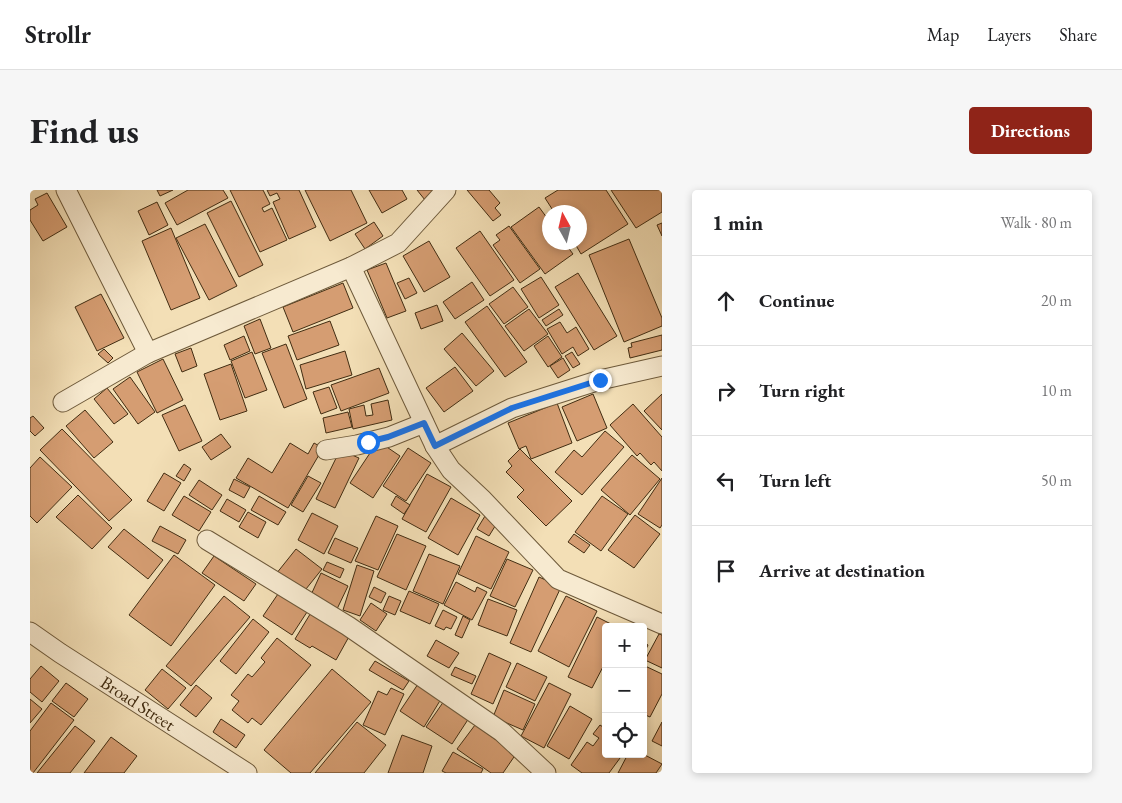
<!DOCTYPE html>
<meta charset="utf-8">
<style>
:root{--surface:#fff;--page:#f6f6f6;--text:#202124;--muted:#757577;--line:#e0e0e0;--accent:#8f2418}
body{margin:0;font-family:"EB Garamond",serif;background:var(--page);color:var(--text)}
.controls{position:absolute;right:15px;bottom:15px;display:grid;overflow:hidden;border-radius:5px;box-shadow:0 2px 8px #0003}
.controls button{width:45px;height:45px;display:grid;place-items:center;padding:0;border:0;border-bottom:1px solid var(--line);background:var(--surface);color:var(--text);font:25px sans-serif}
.compass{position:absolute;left:512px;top:15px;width:45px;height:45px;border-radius:50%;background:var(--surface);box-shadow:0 2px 8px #0003;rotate:352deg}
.stop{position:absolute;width:15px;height:15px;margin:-11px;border:4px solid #1a73e8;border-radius:50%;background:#fff}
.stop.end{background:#1a73e8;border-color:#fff;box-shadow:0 1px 5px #0008}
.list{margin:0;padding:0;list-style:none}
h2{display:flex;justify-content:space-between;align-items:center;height:65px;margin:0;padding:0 20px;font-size:21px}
h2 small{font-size:16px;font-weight:400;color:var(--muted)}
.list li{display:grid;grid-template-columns:32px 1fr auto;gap:15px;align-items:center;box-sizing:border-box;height:90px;padding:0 20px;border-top:1px solid var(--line)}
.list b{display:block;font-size:19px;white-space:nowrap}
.list em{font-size:16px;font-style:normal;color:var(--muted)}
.icon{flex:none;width:28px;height:28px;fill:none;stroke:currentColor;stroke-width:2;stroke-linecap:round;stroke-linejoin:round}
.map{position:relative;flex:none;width:632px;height:583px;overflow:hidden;border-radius:5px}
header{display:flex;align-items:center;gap:30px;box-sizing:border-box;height:70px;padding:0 25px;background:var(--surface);border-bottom:1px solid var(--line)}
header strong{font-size:24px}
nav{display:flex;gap:28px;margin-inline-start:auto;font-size:18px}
.intro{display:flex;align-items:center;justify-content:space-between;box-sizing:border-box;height:120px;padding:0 30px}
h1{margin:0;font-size:35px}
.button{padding:12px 22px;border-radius:5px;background:var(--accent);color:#fff;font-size:18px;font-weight:700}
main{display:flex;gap:30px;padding:0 30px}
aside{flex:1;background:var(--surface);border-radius:5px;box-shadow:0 2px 8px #0003}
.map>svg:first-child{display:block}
.building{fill:#d59d72;stroke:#422d12}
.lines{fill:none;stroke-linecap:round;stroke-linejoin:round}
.minor-casing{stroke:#6e5a3b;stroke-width:21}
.minor{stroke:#f7ead0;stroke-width:19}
.route{stroke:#1a73e8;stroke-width:6}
.labels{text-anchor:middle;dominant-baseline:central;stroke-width:4.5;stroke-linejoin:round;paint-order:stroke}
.street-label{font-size:18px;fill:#422d12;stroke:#f7ead0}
</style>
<header>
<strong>Strollr</strong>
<nav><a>Map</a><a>Layers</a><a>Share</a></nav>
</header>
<div class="intro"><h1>Find us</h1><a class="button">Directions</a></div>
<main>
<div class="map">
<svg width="632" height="583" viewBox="0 0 632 583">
<rect width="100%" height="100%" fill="#f3dfb6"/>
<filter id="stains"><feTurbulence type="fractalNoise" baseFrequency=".004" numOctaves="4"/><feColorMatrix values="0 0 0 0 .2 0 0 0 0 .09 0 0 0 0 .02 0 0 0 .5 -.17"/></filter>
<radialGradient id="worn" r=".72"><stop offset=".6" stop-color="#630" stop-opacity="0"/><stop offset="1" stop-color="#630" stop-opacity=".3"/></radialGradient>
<g class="building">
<path d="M127,0H143L130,6Z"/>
<path d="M158,0H193L198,8L147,35L135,13Z"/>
<path d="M200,0H233L240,14L232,18L234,22L242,18L257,50L230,62Z"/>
<path d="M237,0H269L286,37L259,49L243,12L250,9L247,3L240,6Z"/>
<path d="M275,0H321L337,33L300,51Z"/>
<path d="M339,0H372L377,9L352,23Z"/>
<path d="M387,0H408L395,10Z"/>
<path d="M437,0H459L470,13L465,18L471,25L463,31Z"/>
<path d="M528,0H576L598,34L551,64L544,52H550V22H524L515,8Z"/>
<path d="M581,0H632V22L606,38Z"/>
<path d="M17,3L37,37L13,51L0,30V20L8,15L5,9Z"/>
<path d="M201,11L233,75L209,87L177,23Z"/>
<path d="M127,12L138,35L119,45L108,21Z"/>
<path d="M509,17L520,32V52H534L543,64L515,84L481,37Z"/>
<path d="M344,32L353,46L335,59L325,44Z"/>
<path d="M632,33V46L627,35Z"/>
<path d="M175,34L207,96L179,110L146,48Z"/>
<path d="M479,36L510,79L490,93L463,55L470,50L466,45Z"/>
<path d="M141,38L170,108L141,120L112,51Z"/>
<path d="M450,41L484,90L460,106L426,58Z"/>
<path d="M599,49L632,128V136L594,152L559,65Z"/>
<path d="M399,51L420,87L394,102L373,66Z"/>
<path d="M356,73L376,121L357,128L337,80Z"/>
<path d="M548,83L587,146L564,160L525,97Z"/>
<path d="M511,87L529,115L509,128L491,99Z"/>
<path d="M379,88L387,103L375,109L367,93Z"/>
<path d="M442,92L454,110L425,129L413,112Z"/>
<path d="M313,93L323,118L263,142L253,117Z"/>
<path d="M483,97L498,117L474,134L459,114Z"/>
<path d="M71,104L94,148L67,161L45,117Z"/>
<path d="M407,115L413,131L391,139L385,123Z"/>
<path d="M457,116L497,172L475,187L435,132Z"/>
<path d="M499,119L518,144L494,161L475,136Z"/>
<path d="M529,119L533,125L516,136L512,130Z"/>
<path d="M230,129L241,158L225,164L214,136Z"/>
<path d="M300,131L309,155L267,170L258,146Z"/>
<path d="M530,132L537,143L546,137L559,159L548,166L543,157L532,164L517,139Z"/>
<path d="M432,143L464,181L446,196L414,159Z"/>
<path d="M632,145V160L600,168L598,158L602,157L601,153Z"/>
<path d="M214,146L220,161L200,170L194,155Z"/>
<path d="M518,146L532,167L518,177L504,156Z"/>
<path d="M256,154L277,209L254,218L232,163Z"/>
<path d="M161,158L167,176L152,182L145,164Z"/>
<path d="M74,159L83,168L78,173L68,164Z"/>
<path d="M315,161L322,185L276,199L270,175Z"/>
<path d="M222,162L237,200L215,208L201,171Z"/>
<path d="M542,162L550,174L543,178L535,166Z"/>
<path d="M533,168L540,180L528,188L520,176Z"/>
<path d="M133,169L153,210L127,223L107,182Z"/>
<path d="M201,174L217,221L190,230L174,184Z"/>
<path d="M425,177L443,201L414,222L396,198Z"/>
<path d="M349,178L359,203L311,221L301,195Z"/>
<path d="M100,187L125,222L108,234L83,199Z"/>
<path d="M299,197L307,218L291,224L283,202Z"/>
<path d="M77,198L98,224L84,234L64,209Z"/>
<path d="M563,204L577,238L547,251L532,217Z"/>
<path d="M632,204V240L614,221Z"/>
<path d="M358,210L362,230L323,239L319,219L334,215L336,226L343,225L341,214Z"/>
<path d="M527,213L542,253L501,269L496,256L489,259L478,233Z"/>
<path d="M603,214L632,247V281L624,272L621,275L610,263L607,266L580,235Z"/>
<path d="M155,215L172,251L149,261L132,225Z"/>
<path d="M55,220L83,252L64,268L36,236Z"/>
<path d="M318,222L322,237L296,243L293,228Z"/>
<path d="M3,226L14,238L5,246L0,241V228Z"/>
<path d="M32,239L102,310L79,331L10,260Z"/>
<path d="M575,241L594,257L552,305L525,282L544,260L552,267Z"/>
<path d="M191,244L201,257L181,270L172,257Z"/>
<path d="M348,251L370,266L343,308L320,293Z"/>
<path d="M260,253L278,264L284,253L293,258L258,318L206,288L218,268L242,283Z"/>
<path d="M378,258L401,273L376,311L353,296Z"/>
<path d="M490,259L542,311L516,336L487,307L494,300L476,282L482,276L478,271Z"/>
<path d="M310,260L329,268L305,318L286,309Z"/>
<path d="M602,265L630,289L600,325L571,300Z"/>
<path d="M10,267L42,297L7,333L0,326V278Z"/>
<path d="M154,274L161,279L154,291L146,286Z"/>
<path d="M134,283L151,293L134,321L117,311Z"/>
<path d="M397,284L421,297L396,342L372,329Z"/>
<path d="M278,286L291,293L273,322L261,315Z"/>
<path d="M632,288V335L630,338L608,324Z"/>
<path d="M204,289L220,297L214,308L199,300Z"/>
<path d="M169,290L192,305L182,320L159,305Z"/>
<path d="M48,305L82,338L62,359L26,327Z"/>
<path d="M154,306L181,322L169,341L142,325Z"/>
<path d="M229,306L256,322L248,335L221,320Z"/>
<path d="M366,306L380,315L374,324L361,315Z"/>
<path d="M572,306L598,324L571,361L545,342Z"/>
<path d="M421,308L450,325L428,365L398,348Z"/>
<path d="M197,309L216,320L209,332L190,321Z"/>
<path d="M218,322L236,332L228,348L209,337Z"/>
<path d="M282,323L308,336L294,364L268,350Z"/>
<path d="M605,325L630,344L604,378L578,360Z"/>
<path d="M346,326L368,336L348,380L325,371Z"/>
<path d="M455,326L467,333L459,346L447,339Z"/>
<path d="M130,336L156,350L148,364L122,351Z"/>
<path d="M94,339L133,370L118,389L78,357Z"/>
<path d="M367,344L396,356L376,400L347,387Z"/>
<path d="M544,344L560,355L554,363L538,352Z"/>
<path d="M446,346L479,362L461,399L428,384Z"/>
<path d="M305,348L328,358L321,373L298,363Z"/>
<path d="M266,359L292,379L272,404L246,384Z"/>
<path d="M399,364L430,376L413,414L383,401Z"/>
<path d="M144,365L185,395L141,456L99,425Z"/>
<path d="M184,366L226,394L214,411L172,383Z"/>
<path d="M477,369L503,380L485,417L460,406Z"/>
<path d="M297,372L314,379L310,388L293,380Z"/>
<path d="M327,375L344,381L330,426L313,420Z"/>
<path d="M291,383L318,396L307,419L280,407Z"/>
<path d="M509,387L531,397L501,462L480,453Z"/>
<path d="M426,392L445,402L447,397L457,402L442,430L414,415Z"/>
<path d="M344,397L356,403L351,413L339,407Z"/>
<path d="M250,401L279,419L262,445L233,426Z"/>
<path d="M379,401L409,414L400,434L370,421Z"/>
<path d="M194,406L220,427L161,496L136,476Z"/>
<path d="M359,406L371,411L365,425L353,420Z"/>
<path d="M536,406L567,421L539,477L508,461Z"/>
<path d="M458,409L487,420L477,446L448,435Z"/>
<path d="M341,413L357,424L346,441L330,430Z"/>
<path d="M413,420L427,427L421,439L416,437L414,440L405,436Z"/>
<path d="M282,421L321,443L306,470L282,456L280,458L265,449Z"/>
<path d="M433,426L440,430L432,448L425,445Z"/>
<path d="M567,427L587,437H576V471L562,498L538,487Z"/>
<path d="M223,429L239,442L206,484L190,471Z"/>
<path d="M629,444L632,445V478L615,470Z"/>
<path d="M247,448L281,475L231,535L222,528L218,533L202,520L209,511L201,505L218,484L222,487L235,472L231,468Z"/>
<path d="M406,450L429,463L419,478L397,466Z"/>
<path d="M613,452L618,455L613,465Z"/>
<path d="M459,463L481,473L463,514L441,504Z"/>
<path d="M345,471L379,491L373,500L339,480Z"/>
<path d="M487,473L517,487L505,511L476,497Z"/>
<path d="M613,475L632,484V504L620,527L613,524Z"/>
<path d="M11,476L29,491L12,512L0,502V489Z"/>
<path d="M425,477L446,486L442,494L421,485Z"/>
<path d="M132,479L156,498L138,519L115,500Z"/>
<path d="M302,479L341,512L280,583H261L234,560Z"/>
<path d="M36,493L58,509L44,527L22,511Z"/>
<path d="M519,493L541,504L514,558L491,546Z"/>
<path d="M388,494L411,509L394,537L370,521Z"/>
<path d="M166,495L182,508L166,527L150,515Z"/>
<path d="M361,498L374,504L355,545L333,535L348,501L357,505Z"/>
<path d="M474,500L505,514L493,540L463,527Z"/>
<path d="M0,509L12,519L0,533Z"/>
<path d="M414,511L439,528L422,554L396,537Z"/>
<path d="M21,513L44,530L3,583H0V541Z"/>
<path d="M540,516L562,529L539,569L517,556Z"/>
<path d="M191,529L215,545L206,558L183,542Z"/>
<path d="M327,532L356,555L334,583H285Z"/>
<path d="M632,532V556L622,551Z"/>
<path d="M445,535L486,564L473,583H461L427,559Z"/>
<path d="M570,535L576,539V564H593L579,583H552L541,575L557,552L563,556L569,548L563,544Z"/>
<path d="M45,536L65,551L40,583H7Z"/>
<path d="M372,545L402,556L393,583H358Z"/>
<path d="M81,547L107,566L94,583H54Z"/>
<path d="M423,562L453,579L451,583H416L412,581Z"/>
<path d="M598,564H613L632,574L626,583H588Z"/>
</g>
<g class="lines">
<g class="minor-casing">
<g id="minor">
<path d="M36,0L118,163"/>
<path d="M321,77L405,256L421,280L453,310L528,389L632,434"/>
<path d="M33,212L118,163L321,77L368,53L416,0"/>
<path d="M405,256L482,218L570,190L632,176"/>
<path d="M296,260L327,255L359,247L394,233"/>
<path d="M177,350L318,436L472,542L516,583"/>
<path d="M0,442L30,463L217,583"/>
</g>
</g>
<use href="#minor" class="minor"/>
</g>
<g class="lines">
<path class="route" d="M338,252L358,247L394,233L405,256L482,218L570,190"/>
</g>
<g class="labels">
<g class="street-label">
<text transform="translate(108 513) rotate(33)">Broad Street</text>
</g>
</g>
<rect width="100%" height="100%" filter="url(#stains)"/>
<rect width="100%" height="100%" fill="url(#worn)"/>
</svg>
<div class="controls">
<button>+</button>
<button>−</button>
<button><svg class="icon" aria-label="locate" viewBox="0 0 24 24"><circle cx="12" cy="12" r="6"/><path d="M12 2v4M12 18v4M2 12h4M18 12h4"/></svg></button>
</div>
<svg class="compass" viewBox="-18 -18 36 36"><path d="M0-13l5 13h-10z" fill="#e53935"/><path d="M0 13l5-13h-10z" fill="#757577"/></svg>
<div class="stop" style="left:338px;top:252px"></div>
<div class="stop end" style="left:570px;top:190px"></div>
</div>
<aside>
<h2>1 min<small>Walk · 80 m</small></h2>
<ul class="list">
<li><svg class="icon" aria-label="ahead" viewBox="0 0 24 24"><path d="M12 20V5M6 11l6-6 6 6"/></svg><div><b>Continue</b></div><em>20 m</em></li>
<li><svg class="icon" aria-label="right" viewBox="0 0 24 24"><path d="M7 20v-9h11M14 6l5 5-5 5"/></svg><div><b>Turn right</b></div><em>10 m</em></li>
<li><svg class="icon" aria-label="left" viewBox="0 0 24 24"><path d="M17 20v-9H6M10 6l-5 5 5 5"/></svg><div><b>Turn left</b></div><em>50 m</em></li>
<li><svg class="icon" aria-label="arrive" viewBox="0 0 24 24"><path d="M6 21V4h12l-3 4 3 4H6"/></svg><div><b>Arrive at destination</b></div></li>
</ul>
</aside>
</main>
